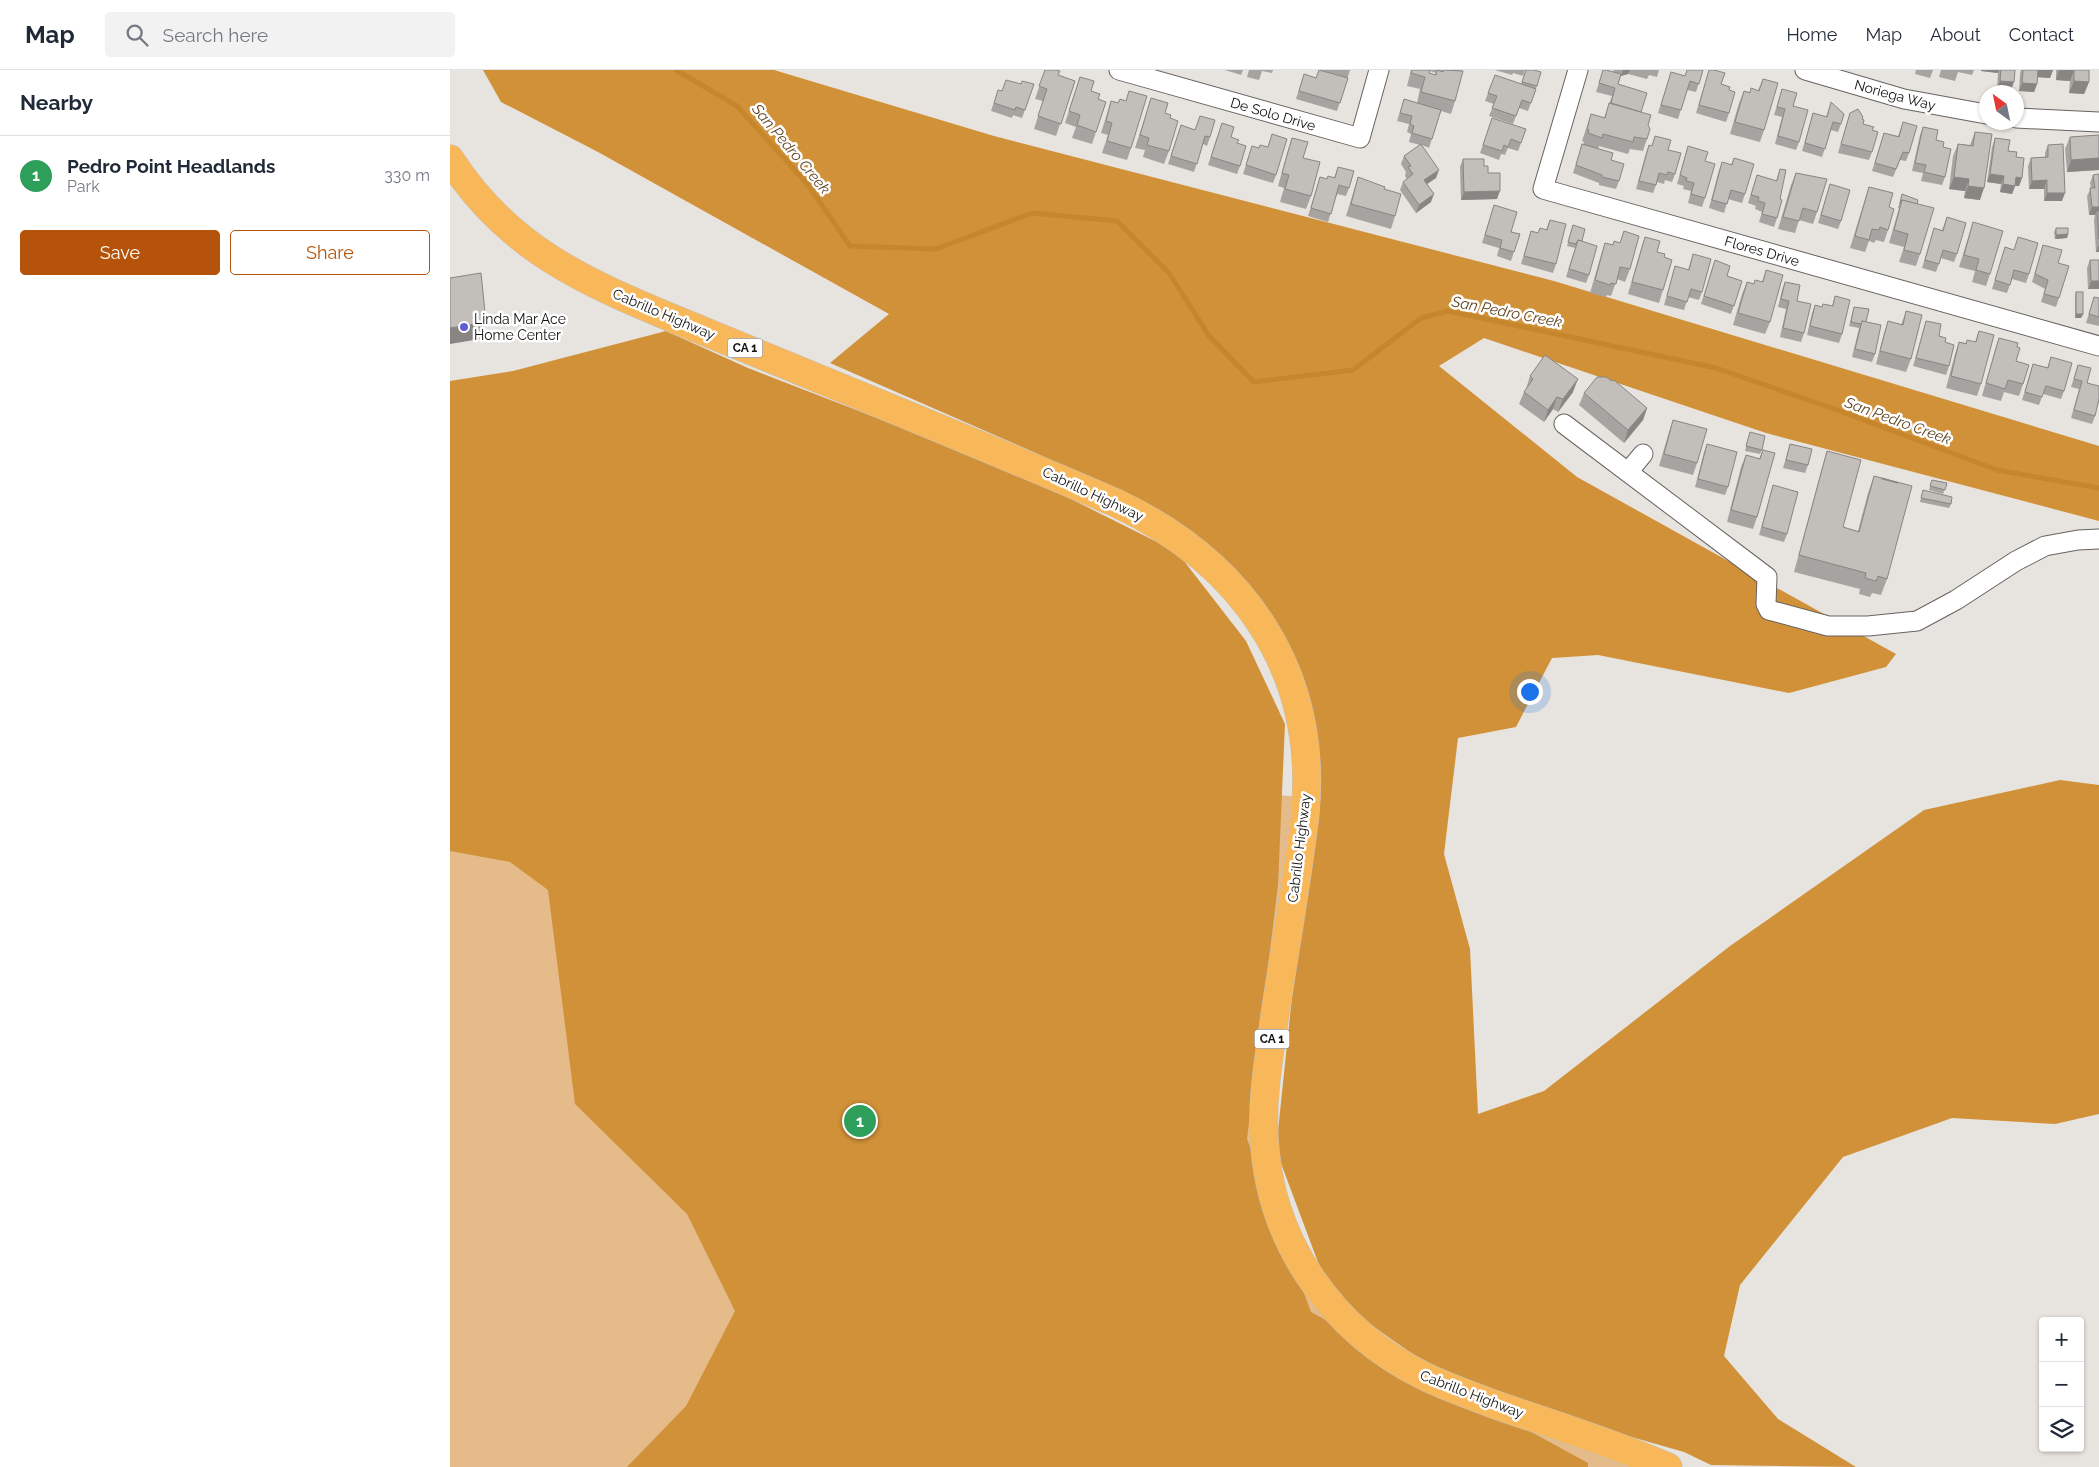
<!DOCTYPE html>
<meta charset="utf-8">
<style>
:root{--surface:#fff;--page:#f2f2f3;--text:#1f2937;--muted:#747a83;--line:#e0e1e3;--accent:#b45309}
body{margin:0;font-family:Raleway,sans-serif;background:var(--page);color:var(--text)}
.controls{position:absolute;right:15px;bottom:15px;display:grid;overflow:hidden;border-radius:5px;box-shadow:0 1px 4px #0004}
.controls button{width:45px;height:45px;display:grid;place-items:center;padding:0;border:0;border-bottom:1px solid var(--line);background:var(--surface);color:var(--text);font:25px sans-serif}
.compass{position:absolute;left:1529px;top:15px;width:45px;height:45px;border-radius:50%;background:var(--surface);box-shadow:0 1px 4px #0004;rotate:327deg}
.you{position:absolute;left:1079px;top:621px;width:18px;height:18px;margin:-12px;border:4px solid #fff;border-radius:50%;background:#1a73e8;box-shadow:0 0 0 8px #1a73e833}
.badge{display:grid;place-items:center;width:32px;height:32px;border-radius:50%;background:var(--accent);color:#fff;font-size:16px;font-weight:700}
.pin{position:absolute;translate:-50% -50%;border:2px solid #fff;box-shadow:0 1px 5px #0006}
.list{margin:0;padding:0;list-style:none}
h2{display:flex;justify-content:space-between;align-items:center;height:65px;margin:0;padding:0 20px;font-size:21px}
h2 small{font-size:16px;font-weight:400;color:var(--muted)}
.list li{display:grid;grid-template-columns:32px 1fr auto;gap:15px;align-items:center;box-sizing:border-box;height:80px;padding:0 20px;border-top:1px solid var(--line)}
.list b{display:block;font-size:19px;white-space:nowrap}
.list p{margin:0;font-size:16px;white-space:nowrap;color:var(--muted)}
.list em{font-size:16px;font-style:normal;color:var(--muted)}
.actions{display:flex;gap:10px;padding:15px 20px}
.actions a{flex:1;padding:11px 0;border:1px solid var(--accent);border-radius:5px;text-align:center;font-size:18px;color:var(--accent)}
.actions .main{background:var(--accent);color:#fff}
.icon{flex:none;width:28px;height:28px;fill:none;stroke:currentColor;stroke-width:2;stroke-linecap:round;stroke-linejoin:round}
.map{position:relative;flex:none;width:1649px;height:1397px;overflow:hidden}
header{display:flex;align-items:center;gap:30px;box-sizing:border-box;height:70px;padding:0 25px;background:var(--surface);border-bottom:1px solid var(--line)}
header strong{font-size:24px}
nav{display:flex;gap:28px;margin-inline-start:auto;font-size:18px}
.search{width:350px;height:45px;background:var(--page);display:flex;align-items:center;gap:12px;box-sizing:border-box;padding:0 18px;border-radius:5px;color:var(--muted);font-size:19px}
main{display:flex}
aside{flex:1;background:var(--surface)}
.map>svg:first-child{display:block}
.green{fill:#e4bb89}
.forest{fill:#d19139}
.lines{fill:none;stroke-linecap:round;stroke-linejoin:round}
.stream{stroke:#c6862c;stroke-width:5}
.minor-casing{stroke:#676360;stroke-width:21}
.trunk-casing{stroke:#c2c2c1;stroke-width:29}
.minor{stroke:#fff;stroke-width:19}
.trunk{stroke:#f8b758;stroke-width:28}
.wall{fill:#a7a3a0;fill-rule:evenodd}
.shaded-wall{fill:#888582}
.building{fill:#c2beba;stroke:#888582}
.poi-dot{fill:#625bd4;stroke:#fff;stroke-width:2}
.labels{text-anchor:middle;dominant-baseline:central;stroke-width:5;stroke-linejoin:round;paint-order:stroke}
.shield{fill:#fff;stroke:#5a5a59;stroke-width:1}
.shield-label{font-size:12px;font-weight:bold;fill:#141312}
.street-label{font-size:14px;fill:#141312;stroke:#fff}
.poi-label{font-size:14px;fill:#141312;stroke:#fff;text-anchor:start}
.water-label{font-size:15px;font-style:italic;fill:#5e4320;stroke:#fff}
</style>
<header>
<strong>Map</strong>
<div class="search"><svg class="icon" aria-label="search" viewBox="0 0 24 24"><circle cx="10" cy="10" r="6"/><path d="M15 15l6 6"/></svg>Search here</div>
<nav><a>Home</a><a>Map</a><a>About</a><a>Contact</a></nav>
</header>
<main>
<aside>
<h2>Nearby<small></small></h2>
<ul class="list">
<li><span class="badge" style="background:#2e9e5b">1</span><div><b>Pedro Point Headlands</b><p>Park</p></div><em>330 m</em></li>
</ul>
<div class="actions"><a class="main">Save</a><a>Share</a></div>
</aside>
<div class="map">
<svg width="1649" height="1397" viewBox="0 0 1649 1397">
<rect width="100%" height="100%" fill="#e7e3de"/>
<path class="green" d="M0,679L859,727L823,1075L850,1186L987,1318L1186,1397H0Z"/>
<g class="forest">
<path d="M33,0H324L544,66L1104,211L1649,376V451L1316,363L1034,268L989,296L1127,407L1446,584L1436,597L1339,623L1148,585L1102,588L1066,657L1008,668L994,784L1020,879L1028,1044L1094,1021L1280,876L1474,740L1610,710L1649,715V1044L1605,1054L1502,1048L1393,1087L1290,1215L1274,1286L1328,1349L1406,1397L1261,1395L1234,1382L1115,1348L984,1299L881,1227L826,1080L843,917L869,710L831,564L757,474L588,384L380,293L439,244L148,82L51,32Z"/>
<path d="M216,261L298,298L569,403L727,482L796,571L835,654L828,815L797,1069L861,1242L1138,1393V1397H177L236,1336L285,1241L237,1144L125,1034L98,820L60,792L0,781V311L63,301Z"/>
</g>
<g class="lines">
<path class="stream" d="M226,0L287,36L358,115L400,176L486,179L582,143L667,151L719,203L759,266L804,312L903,300L971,248L998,241L1266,298L1387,340L1547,400L1649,418"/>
<g class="minor-casing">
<g id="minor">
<path d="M669,0L910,68L929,0"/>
<path d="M1128,0L1093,119L1649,276"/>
<path d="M1355,0L1454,29L1536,44"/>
<path d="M1566,48L1649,52"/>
<path d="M1114,354L1317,507L1316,534L1319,540L1378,556H1418L1467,551L1506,530L1566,491L1595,476L1628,470L1649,469"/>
<path d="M1178,402L1193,384"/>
</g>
</g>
<g class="trunk-casing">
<path id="trunk" d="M0,89C58,179 135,212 229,251C273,269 316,287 360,305C462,347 565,389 666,433C793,493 869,601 855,745C847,812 835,878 825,944C820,983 812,1023 814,1064C818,1170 881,1261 976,1307C999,1318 1023,1326 1046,1335C1104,1355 1163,1373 1218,1397"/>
</g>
<use href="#minor" class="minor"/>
<use href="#trunk" class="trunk"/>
</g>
<g class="wall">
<path d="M595,0L625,11L606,66L584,59L593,31L585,29Z"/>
<path d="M775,0H793L791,5Z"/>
<path d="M799,0H823L822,3L812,1L809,10L797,7Z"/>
<path d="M869,0H900L887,41L846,29L854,4L866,8Z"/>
<path d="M961,0H1011L1005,31L1001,44L991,41L979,78L972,75L986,108L977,114L981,132L966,143L950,120L953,112L957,109L955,106L956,102L951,94L954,86L970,75L959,72L961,64L957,62L959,54L947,51L954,29L967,33L970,19L957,16ZM980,1L986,3L985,5L979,3Z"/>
<path d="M1045,0H1075L1073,6L1063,3L1062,5Z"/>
<path d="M1076,0L1087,16L1078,41L1069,38L1063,54L1039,46L1044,34L1035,31L1045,5L1071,14Z"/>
<path d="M1153,0L1163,2L1164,0H1209L1207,7L1199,5L1197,9L1178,4L1171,6L1168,14L1191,42L1198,55L1197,69L1193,81L1180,79L1178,84L1149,76L1148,79L1161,90L1169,111L1166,119L1149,115V113L1123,103L1132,74L1133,75L1134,72L1132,71L1141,44L1154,48L1162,26L1146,22Z"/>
<path d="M1237,0H1253L1246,22L1237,20L1228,49L1208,43L1221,2L1235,6Z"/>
<path d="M1259,0L1271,14L1279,20V43L1276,52L1246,43Z"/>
<path d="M1466,0H1483L1480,8L1465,4Z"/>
<path d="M1491,0H1524L1522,5L1508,2L1505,11L1489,7Z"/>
<path d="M1531,0H1565L1561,20L1547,19L1548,3L1531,1Z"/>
<path d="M1571,0H1603L1600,8L1587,7V14L1584,22L1569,21L1570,4Z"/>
<path d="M1606,0H1639V12L1634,24L1619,23L1620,11L1606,10Z"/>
<path d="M1313,9L1314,60L1310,72L1280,64L1289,33L1294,21L1300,22L1308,20Z"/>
<path d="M571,14H584L572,48L563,45L562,48L541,41L548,20L552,21Z"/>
<path d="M626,19L641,21L648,29L656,32L642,74L622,68L626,57L615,53Z"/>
<path d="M1332,19L1343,36L1349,72L1346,80L1325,74L1332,47L1324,45Z"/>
<path d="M679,21L681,78L677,90L652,83L658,65L651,63L661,31L668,33L676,31Z"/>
<path d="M701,28L720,48L719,81L714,94L693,87L695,80L685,78Z"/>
<path d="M1381,32L1391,54L1388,62L1381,60L1372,87L1352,81L1363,43L1376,47Z"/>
<path d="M1400,43L1412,49L1413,54L1422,60V82L1419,90L1388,83Z"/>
<path d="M750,46L760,67L757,76L753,74L744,102L718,94L731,55L745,60Z"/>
<path d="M1042,48L1071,73L1068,81L1058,78L1055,85L1051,84L1049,90L1030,83Z"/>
<path d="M1453,52L1459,83L1456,91L1450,90L1443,107L1422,101L1434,63L1448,66Z"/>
<path d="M772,53L781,67L787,73L790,96L787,104L758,95Z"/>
<path d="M1473,57L1493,77L1495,107L1492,115L1471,111L1473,103L1462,101L1470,65Z"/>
<path d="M1525,62L1530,130L1514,128L1515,121L1499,119L1503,86L1508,74L1520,75Z"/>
<path d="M1649,65V100L1617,102L1615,79L1620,67Z"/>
<path d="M1205,66L1218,80L1225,104L1222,112L1215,110L1214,114L1207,112L1203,123L1186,119L1196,83L1199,75L1202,76Z"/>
<path d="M842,68L853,88L861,126L856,139L830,132L834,118L828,116L838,80Z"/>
<path d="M1545,68L1566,87L1572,108L1569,116H1565L1562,124L1550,122L1551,114L1537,112L1542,77Z"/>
<path d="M1598,75L1612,131H1594V119H1579L1578,96L1581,88L1595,87V83Z"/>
<path d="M802,76L826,105L823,113L793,104Z"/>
<path d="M1238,76L1255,91V128L1252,137L1238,133L1241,121L1233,119L1234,116L1227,114Z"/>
<path d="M1284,88L1295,124L1292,133L1278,129L1274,143L1259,138L1269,100L1272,92L1281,95Z"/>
<path d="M1013,89L1034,96L1038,103L1047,129L1011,130L1010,97Z"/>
<path d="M888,97L899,118L896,126L887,124L878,152L858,146L870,107L877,109L884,108Z"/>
<path d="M1330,99V129L1327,148L1324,157L1309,152L1312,142L1305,139L1306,136L1298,133L1307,105L1326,111Z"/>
<path d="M1346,103L1367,142L1363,154L1349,150L1345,163L1328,159L1341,115Z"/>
<path d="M1649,104V182H1646L1644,150L1645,145H1639L1637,126L1641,118L1640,113L1643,105Z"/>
<path d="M908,107L934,119L945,146L941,159L896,146Z"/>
<path d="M1380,114L1391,151L1388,159L1368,153Z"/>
<path d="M1419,117L1439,137L1438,160L1434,172L1426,170L1424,173L1419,171L1415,182L1400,178L1415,129Z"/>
<path d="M1452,124L1467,134L1470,184L1466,196L1449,192L1454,177L1439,173L1449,138H1448Z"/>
<path d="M1044,135L1061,162L1064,182L1061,191L1047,186L1049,178L1032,173Z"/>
<path d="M1497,147L1507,184L1504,192L1491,188L1486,202L1472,198L1484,158L1492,160Z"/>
<path d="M1100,150L1106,194L1103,203L1071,194L1081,161L1088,163L1096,160Z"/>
<path d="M1523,152L1540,204L1536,216L1522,212L1525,201L1509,197Z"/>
<path d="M1123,155L1132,171L1139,205L1136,213L1116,207L1125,178L1117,176Z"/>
<path d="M1606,158L1618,164L1617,168L1605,169L1604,162Z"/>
<path d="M1174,161L1180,199L1175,212L1167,209L1161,226L1157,225L1156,227L1140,223L1151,185L1155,173L1163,175L1170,173Z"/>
<path d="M1195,167L1207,182L1214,187L1213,220L1209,233L1178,224L1191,179Z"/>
<path d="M1568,167L1579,204L1576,213L1562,209L1557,223L1542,219L1555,177L1564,180Z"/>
<path d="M1593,175L1608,193L1609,228L1606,237L1591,232L1595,219L1582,212Z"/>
<path d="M1243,184L1252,222L1249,230L1238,227L1234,240L1214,235L1225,196L1238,200Z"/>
<path d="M1640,190H1649L1638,219L1637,198Z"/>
<path d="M1262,199L1277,206L1292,211L1281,244L1251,234Z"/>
<path d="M1316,200L1320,252L1315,264L1283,255L1292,224L1297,212L1304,214L1312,212Z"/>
<path d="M1335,212L1347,231L1354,263L1351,272L1330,267L1336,239L1328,237L1332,220Z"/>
<path d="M1626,222L1633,244L1631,248H1625V226Z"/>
<path d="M1385,226L1392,264L1389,273L1357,265L1362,243L1365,235L1372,237L1373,234L1382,236Z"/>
<path d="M1644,227L1649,228V256L1636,253Z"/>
<path d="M1404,237L1416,252L1425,284L1422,292L1402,287L1409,258L1399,256Z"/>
<path d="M1456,241L1461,289L1456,302L1426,294L1434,263L1438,251L1451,255Z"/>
<path d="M1476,251L1489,266L1495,272L1499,296L1496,305L1463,296Z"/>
<path d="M1529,261L1531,314L1527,326L1496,318L1505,284L1509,272L1516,273L1525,272Z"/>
<path d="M1549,268L1567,277L1566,291L1573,314L1569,326L1554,322L1551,331L1532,326L1545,280Z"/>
<path d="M1601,287L1614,321L1611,329L1593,324L1589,335L1572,330L1583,294L1597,298Z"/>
<path d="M1628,295L1645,346L1642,354L1621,348L1629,319L1621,317Z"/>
<path d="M1080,306L1123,322L1108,342L1103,339L1094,352L1069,334L1074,322L1076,319Z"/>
<path d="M1134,323L1197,338L1193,350L1174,373L1129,335Z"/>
<path d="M1223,350L1247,393L1243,405L1209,396L1219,362Z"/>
<path d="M1300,362L1312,380L1310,384L1295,381Z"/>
<path d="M1257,374L1278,417L1275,425L1245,417L1254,382Z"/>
<path d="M1340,374L1358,395L1355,403L1333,398Z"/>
<path d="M1313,380L1307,447L1303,459L1277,452L1291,397L1296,385L1309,389Z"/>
<path d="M1377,381L1393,457L1408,461L1418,423L1424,406L1437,509L1431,525L1422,523L1420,527L1409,524L1410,519L1344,502L1372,398Z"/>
<path d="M1482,410L1497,413L1493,424L1479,420Z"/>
<path d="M1323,415L1337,464L1334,472L1309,465Z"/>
<path d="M1473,420L1501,434L1499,438L1470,432Z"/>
</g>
<g class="shaded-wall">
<path d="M1173,0H1180L1178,4L1171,6Z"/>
<path d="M1531,0H1549L1548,3L1531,1Z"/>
<path d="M1587,0H1603L1600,8L1585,7Z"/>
<path d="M1609,0H1624L1620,11L1606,10Z"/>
<path d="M1550,11L1564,12L1561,20L1547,19Z"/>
<path d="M1624,11L1639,12L1634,24L1619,23Z"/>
<path d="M1572,13L1587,14L1584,22L1569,21Z"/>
<path d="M1649,88V100L1617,102L1621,90Z"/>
<path d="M989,100L986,108L971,118L974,110Z"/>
<path d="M1540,104L1554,106L1551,114L1537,112Z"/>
<path d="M1504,107L1519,109L1515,121L1499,119Z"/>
<path d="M1566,107L1572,108L1569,116H1564H1565L1562,124L1550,122L1553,114Z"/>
<path d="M1597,110L1594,119H1579L1582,111Z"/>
<path d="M1518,116L1534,118L1530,130L1514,128Z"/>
<path d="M1050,121L1047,129L1011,130L1014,122Z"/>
<path d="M1597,123H1615L1612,131H1594Z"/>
<path d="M984,124L981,132L966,143L969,135Z"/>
<path d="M1642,137H1649V144L1647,141L1645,145H1639Z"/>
<path d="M1618,164L1617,168L1605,169L1606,165Z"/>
<path d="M1649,175V182H1646Z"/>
<path d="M1641,211H1649V219H1638Z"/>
<path d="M1626,244H1633L1631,248H1625Z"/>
<path d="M36,252L30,269L0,274V258Z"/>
<path d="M1128,309L1123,322L1108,342L1113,329Z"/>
<path d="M1107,327L1103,339L1094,352L1098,340Z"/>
<path d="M1197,338L1193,350L1174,373L1178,360Z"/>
</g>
<g class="building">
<path d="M595,0H606L610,1L608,5L625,11L611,54L588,46L597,19L589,16Z"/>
<path d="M869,0L898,8L890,33L849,21L854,4L866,8Z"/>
<path d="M962,0H980L979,3L986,5L987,0L993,2L994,0L1013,1L1005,31L971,22L975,7L961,3Z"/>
<path d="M1076,0H1084L1091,2L1087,16L1072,12Z"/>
<path d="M1153,0H1156L1171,4L1168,14L1197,23L1191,42L1161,33L1165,18L1149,13Z"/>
<path d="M1237,0H1253L1249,14L1240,11L1231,40L1211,35L1221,2L1235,6Z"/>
<path d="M1259,0H1264L1275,3L1271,14L1280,17L1279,20L1285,22L1279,43L1249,35Z"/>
<path d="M1551,0H1565L1564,12L1550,11Z"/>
<path d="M1573,0H1588L1587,14L1572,13Z"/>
<path d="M1624,0H1639V12L1624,11Z"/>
<path d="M1045,5L1086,19L1081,33L1072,30L1066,46L1042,38L1047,26L1038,23Z"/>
<path d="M630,7L644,11L641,21L650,24L648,29L656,32L646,62L627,55L630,45L619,41Z"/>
<path d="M1313,9L1328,13L1314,60L1285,52L1294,21L1300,23L1301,18L1309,21Z"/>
<path d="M556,10L571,14L572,11L584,14L575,40L566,37L565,40L544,33L548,20L552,21Z"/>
<path d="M1332,19L1347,23L1343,36L1358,40L1349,72L1328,66L1335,39L1327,37Z"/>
<path d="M679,21L697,26L681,78L657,71L662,53L656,51L661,31L668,33L670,29L676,31Z"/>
<path d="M701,28L718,33L715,43L721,45L720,48L728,51L719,81L697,75L699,68L690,65Z"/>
<path d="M954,29L991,40L982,69L962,63L964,56L960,54L962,46L950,43Z"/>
<path d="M1381,32L1394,44L1391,54L1383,52L1375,79L1355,73L1363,43L1377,47Z"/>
<path d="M1159,33L1201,45L1198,55L1200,59L1197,69L1184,67L1183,72L1153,64L1152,68L1138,63L1139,60L1137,59L1141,44L1155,48Z"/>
<path d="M1408,39L1413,47L1412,49L1414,50L1413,54L1424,57L1422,60L1428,62L1422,82L1391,74L1400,43Z"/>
<path d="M750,46L765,50L760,67L755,66L747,94L721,86L731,55L745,60Z"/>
<path d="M1042,48L1076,59L1071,73L1061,69L1058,77L1054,75L1052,81L1033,75Z"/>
<path d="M1453,52L1467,56L1459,83L1453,82L1446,99L1425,93L1434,63L1449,67Z"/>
<path d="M772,53L784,57L781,67L789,70L787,73L796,76L790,96L761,87Z"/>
<path d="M1473,57L1488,60L1486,70L1494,72L1493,77L1501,79L1495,107L1474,102L1476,95L1465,93Z"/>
<path d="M1525,62L1542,64L1534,118L1518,116L1519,109L1504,107L1508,74L1523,76Z"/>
<path d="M822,64L837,69L826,105L796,95L802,76L809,78L810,75L818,77Z"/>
<path d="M1649,65V88L1621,90L1620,67Z"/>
<path d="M1205,66L1221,70L1218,80L1231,83L1225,104L1218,102L1217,105L1209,103L1206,115L1189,111L1199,75L1202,76Z"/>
<path d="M842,68L858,72L853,88L870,92L861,126L835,119L839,105L832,103Z"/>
<path d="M1545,68L1560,70L1558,81L1567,82L1566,87L1574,88L1572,108L1566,107L1565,116L1553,114L1554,106L1540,104Z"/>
<path d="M971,74L989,100L974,110L984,124L969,135L953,112L963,104L958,97L961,96L954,86Z"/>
<path d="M1132,74L1163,83L1161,90L1174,94L1169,111L1152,107V105L1126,95Z"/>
<path d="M1613,74L1615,123H1597V110L1582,111L1581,88L1598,87V75Z"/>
<path d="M1238,76L1258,82L1255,91L1265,94L1255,128L1241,124L1244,113L1236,111L1237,108L1230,105Z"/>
<path d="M1284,88L1304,94L1295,124L1281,120L1277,134L1262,130L1272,92L1282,95Z"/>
<path d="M1013,89H1034V96H1038V103H1050V121L1014,122Z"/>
<path d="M888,97L904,101L899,118L889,115L881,144L861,138L870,107L877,109L878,106L885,108Z"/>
<path d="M1330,99L1336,100L1330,129L1332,130L1327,148L1312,144L1315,133L1308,131L1309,127L1301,125L1307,105L1327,111Z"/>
<path d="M1346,103L1377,109L1367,142L1353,138L1349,151L1333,147Z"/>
<path d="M1649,104V137H1642L1640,118H1645L1643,105Z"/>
<path d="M908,107L935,117L934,119L951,124L945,146L901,134Z"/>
<path d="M1380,114L1400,120L1391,151L1371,145Z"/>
<path d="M1419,117L1443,123L1439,137L1444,139L1438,160L1430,157L1429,160L1422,159L1419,170L1405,166Z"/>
<path d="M1452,124L1468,130L1467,134L1452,130L1451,134L1450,133Z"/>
<path d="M1452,130L1484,138L1470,184L1454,180L1458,164L1444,160Z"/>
<path d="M1044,135L1067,142L1061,162L1070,164L1064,182L1050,178L1052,170L1035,165Z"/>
<path d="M1647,141H1649V169Z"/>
<path d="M1497,147L1516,153L1507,184L1493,180L1489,194L1475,190L1484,158L1493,161Z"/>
<path d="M1100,150L1116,154L1106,194L1074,186L1081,161L1088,163L1090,158L1097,160Z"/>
<path d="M1523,152L1553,161L1540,204L1526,200L1529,189L1514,185Z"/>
<path d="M1123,155L1135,159L1132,171L1128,170L1126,174L1118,172Z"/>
<path d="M1606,158H1618V164L1606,165Z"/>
<path d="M1174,161L1189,166L1180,199L1170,197L1166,214L1161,213L1160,215L1145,210L1155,173L1163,175L1164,171L1170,173Z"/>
<path d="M1195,167L1210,171L1207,182L1215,184L1214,187L1222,190L1213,220L1182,212Z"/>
<path d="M1568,167L1588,173L1579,204L1564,200L1560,215L1545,210L1555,177L1564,180Z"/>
<path d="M1128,170L1147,176L1139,205L1119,199Z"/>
<path d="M1593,175L1612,180L1608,193L1619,196L1609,228L1594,224L1598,210L1585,204Z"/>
<path d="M1243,184L1261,189L1252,222L1241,219L1237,232L1217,226L1225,196L1239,200Z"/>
<path d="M1265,190L1280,196L1277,206L1292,211L1284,236L1254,226Z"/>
<path d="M1640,190H1649V211H1641Z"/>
<path d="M1316,200L1333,205L1320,252L1288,243L1297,212L1304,214L1305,210L1313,212Z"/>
<path d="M31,203L36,252L0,258V208Z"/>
<path d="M1335,212L1350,215L1347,231L1361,234L1354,263L1333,258L1339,231L1331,229Z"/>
<rect x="1626" y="222" width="7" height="22"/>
<path d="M1385,226L1400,230L1392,264L1360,256L1365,235L1372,237L1373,234L1383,236Z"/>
<path d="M1644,227L1649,228V247L1639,244Z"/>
<path d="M1404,237L1419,239L1416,252L1412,251L1411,254L1401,252Z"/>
<path d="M1456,241L1472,245L1461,289L1430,281L1438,251L1453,255Z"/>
<path d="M1412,251L1431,255L1425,284L1405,279Z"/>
<path d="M1476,251L1491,254L1489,266L1496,268L1495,272L1504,275L1499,296L1466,288Z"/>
<path d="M1529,261L1544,265L1531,314L1501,306L1509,272L1516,274L1517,270L1526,272Z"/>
<path d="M1549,268L1568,273L1567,277L1570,278L1566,291L1579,295L1573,314L1558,310L1555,319L1536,313Z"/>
<path d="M1095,285L1128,309L1113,329L1107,327L1098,340L1074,322L1083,309L1080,306Z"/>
<path d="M1601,287L1622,293L1614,321L1596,316L1592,327L1575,322L1583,294L1598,298Z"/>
<path d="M1628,295L1641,298L1637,313L1649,316V329L1645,346L1624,340L1632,311L1624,309Z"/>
<path d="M1147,307H1156L1162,311L1164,310L1197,338L1178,360L1134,323Z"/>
<path d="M1223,350L1257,359L1247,393L1214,384Z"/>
<path d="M1300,362L1315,366L1312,380L1296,376Z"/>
<path d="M1257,374L1287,382L1278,417L1248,409Z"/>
<path d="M1340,374L1362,379L1358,395L1336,390Z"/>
<path d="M1313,380L1325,383L1307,447L1281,440L1296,385L1310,389Z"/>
<path d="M1377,381L1411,390L1393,457L1409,462L1424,406L1462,416L1437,509L1428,506L1426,511L1415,508L1416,503L1349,485Z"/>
<path d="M1432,408L1448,413L1432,409Z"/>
<path d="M1482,410L1497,413L1495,420L1480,416Z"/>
<path d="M1323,415L1348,422L1337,464L1312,457Z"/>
<path d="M1473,420L1502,427L1501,434L1471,428Z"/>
</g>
<circle class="poi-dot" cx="14" cy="257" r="5"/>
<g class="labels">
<g class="shield">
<rect x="277.5" y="268.5" width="35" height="19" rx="4"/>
<rect x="804.5" y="959.5" width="35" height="19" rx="4"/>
</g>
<g class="shield-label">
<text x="295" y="278">CA 1</text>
<text x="822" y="969">CA 1</text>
</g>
<g class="street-label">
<text transform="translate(1445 25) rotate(15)">Noriega Way</text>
<text transform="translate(823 44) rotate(16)">De Solo Drive</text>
<text transform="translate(1312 181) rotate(16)">Flores Drive</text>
<text transform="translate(214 244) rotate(23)">Cabrillo Highway</text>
<text transform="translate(643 424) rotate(25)">Cabrillo Highway</text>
<text transform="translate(849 778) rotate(-83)">Cabrillo Highway</text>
<text transform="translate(1022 1324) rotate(21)">Cabrillo Highway</text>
</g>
<g class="poi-label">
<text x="24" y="249">Linda Mar Ace<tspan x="24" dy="16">Home Center</tspan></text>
</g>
<g class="water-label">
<text transform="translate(341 79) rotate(50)">San Pedro Creek</text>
<text transform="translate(1057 242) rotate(11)">San Pedro Creek</text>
<text transform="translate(1448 351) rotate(20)">San Pedro Creek</text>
</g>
</g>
</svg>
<div class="controls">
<button>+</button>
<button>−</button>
<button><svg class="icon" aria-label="layers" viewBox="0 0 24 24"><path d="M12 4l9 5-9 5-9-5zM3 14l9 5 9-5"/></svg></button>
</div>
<svg class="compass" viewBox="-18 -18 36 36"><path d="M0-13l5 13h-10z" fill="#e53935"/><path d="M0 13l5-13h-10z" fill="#747a83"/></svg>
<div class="you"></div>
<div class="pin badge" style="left:410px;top:1051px;background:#2e9e5b">1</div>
</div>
</main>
